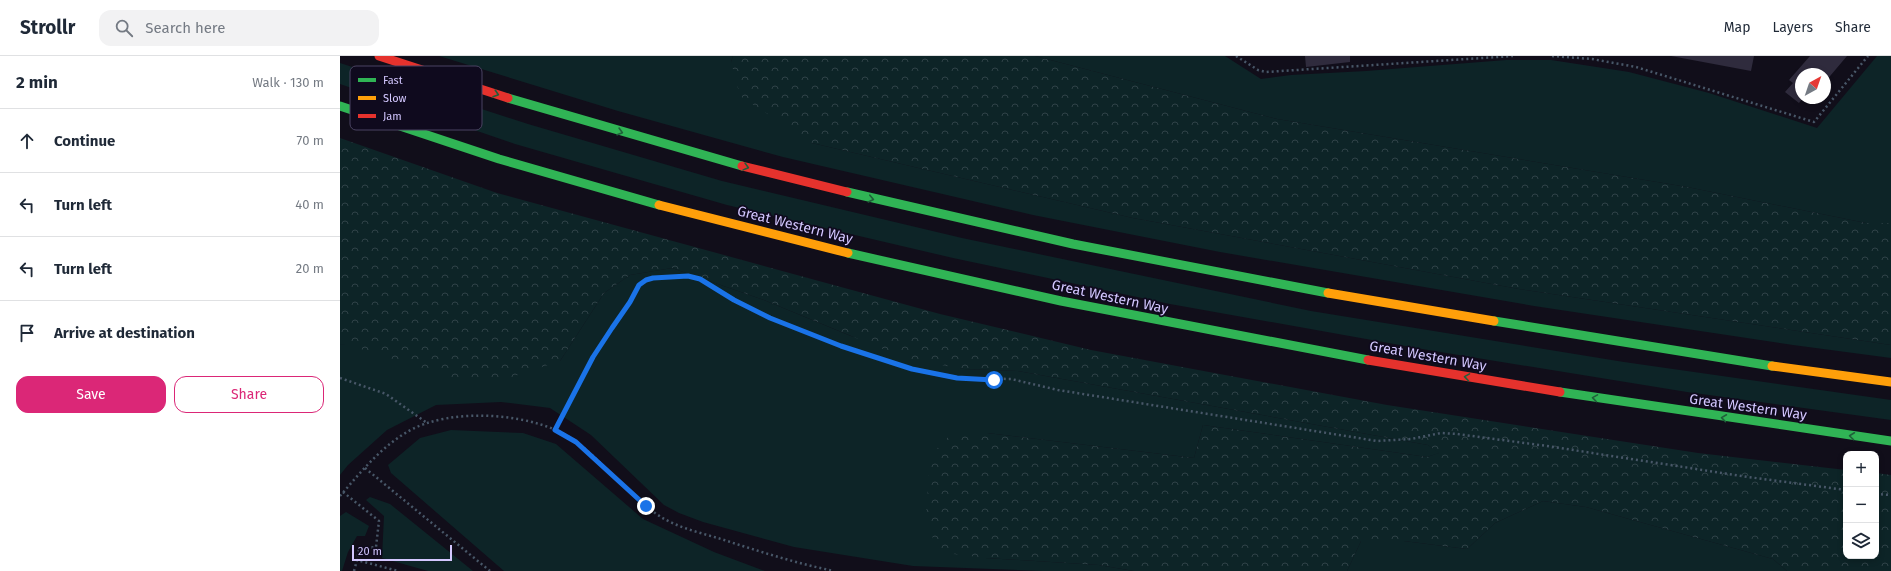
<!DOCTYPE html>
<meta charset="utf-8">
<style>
:root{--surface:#fff;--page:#f2f2f3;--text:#1f2937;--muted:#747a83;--line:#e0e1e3;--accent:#db2777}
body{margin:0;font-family:"Fira Sans",sans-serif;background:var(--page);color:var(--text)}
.controls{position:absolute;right:12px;bottom:12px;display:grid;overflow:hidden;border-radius:8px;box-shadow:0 2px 6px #0003}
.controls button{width:36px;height:36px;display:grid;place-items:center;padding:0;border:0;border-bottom:1px solid var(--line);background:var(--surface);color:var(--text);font:20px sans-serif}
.compass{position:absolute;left:1455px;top:12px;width:36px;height:36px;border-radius:50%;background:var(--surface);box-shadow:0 2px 6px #0003;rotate:40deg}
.scale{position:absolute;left:12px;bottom:10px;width:100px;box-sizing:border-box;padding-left:4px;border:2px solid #d3c7ff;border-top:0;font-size:11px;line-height:14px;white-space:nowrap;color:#d3c7ff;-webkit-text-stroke:3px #0f0a1e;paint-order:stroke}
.stop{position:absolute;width:12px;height:12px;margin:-9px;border:3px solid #1a73e8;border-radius:50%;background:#fff}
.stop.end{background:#1a73e8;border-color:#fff;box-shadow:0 1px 4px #0008}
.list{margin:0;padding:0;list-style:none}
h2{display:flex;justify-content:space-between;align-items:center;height:52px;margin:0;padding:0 16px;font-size:17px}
h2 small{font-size:13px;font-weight:400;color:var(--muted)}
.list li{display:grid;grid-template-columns:26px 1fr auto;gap:12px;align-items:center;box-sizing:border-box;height:64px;padding:0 16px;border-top:1px solid var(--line)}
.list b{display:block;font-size:15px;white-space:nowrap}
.list em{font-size:13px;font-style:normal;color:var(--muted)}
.actions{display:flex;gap:8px;padding:12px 16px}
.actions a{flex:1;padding:9px 0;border:1px solid var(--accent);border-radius:12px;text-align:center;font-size:14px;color:var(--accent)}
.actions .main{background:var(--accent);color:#fff}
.icon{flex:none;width:22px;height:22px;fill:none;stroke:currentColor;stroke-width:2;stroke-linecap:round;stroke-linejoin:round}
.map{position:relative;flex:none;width:1551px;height:515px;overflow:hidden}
header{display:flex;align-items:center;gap:24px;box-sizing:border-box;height:56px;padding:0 20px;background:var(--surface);border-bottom:1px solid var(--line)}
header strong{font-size:19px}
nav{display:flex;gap:22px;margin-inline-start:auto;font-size:14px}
.search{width:280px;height:36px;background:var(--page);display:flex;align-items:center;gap:10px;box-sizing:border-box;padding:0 14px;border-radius:12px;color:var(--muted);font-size:15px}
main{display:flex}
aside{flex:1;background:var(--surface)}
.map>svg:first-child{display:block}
.grass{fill:#0d2427}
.forest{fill:url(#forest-crowns)}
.building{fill:#2f2b3d}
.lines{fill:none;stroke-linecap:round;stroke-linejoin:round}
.path{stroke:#485768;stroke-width:2.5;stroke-dasharray:2 3;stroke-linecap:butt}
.fast{stroke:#30b455;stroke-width:9}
.slow{stroke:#ff9f0a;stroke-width:9}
.jam{stroke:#e5322d;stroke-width:9}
.oneway{stroke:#205f3a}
.route{stroke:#1a73e8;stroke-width:5}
.labels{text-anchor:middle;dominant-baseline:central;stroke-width:3.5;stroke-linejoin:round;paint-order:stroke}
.street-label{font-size:14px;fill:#d3c7ff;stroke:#0f0a1e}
.key{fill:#0f0a1e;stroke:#4a4362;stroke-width:1}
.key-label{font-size:11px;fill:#d3c7ff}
</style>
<header>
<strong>Strollr</strong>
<div class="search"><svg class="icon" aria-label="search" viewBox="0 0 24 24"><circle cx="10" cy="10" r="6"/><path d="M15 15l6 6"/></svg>Search here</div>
<nav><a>Map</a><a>Layers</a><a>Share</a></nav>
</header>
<main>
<aside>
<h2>2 min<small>Walk · 130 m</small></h2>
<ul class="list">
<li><svg class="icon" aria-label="ahead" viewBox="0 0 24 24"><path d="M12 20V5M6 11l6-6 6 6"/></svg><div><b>Continue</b></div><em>70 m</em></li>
<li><svg class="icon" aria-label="left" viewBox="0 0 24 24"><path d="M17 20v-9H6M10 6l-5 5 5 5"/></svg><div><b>Turn left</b></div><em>40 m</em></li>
<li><svg class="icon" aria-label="left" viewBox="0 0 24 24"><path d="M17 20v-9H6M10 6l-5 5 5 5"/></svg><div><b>Turn left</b></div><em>20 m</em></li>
<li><svg class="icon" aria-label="arrive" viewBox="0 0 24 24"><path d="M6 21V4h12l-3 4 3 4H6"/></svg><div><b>Arrive at destination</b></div></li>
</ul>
<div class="actions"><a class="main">Save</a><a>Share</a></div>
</aside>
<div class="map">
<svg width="1551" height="515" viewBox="0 0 1551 515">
<defs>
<pattern id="forest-crowns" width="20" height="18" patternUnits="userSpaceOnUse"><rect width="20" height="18" fill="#0d2427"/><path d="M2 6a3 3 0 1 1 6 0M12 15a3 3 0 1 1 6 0" fill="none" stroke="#2f4247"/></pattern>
</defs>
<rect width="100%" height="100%" fill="#110e1a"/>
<g class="grass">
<path d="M99,0H393L391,6L472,87L793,162L1179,233L1551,289V302L1453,289L1194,250L880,196L693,159L443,101L278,55Z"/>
<path d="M695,0H885L921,23L951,19L1026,15L1166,4H1211L1289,16L1369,37L1477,72L1537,0H1551V167H1526L1347,131L937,63Z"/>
<path d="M0,7L188,68L382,125L622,182L971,255L1284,306L1551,344V364L1347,336L1082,293L830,248L613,202L387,149L175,88L0,28Z"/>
<path d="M332,212L424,244L511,280L624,313L678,315L1088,389L1100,397L1087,401L863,369L854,402L647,377L646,502L759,509L794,515H702L573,510L454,491L363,466L339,457L324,449L251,379L210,352L161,346L96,349L47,374L8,409L0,419V288L220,305L264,237L290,219Z"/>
<path d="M111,374L183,377L216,388L303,463L374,496L425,515H164L51,417L48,409L80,382Z"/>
<path d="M30,441L50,448L133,515H88L42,502L44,460L26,444Z"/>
<path d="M1203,445L1246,451L1433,503L1447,515H1007L1021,485H1064L1127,493L1155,467Z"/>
<path d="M6,456L29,470L25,480H17L8,496L2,515H0V460Z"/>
</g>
<g class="forest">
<path d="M393,0H695L937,63L1347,131L1526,167H1551V289L1179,233L793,162L472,87L400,40L391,6Z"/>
<path d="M0,82L157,137L600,258L751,294L1047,349L1358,397L1506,414V500H1536V417L1551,419V515H1447L1433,503L1246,451L1203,445L1155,467L1127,493L1064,485H1021L1007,515H794L759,509L646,502L597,496L586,460L590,400L610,379L647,377L854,402L863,369L1087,401L1099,397L1088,389L678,315L624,313L567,303L424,244L332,212L290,219L264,237L220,305L172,321H110L11,290L0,288Z"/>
</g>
<g class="building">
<path d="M965,0H1010V6L966,11Z"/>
<path d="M1331,0H1414L1411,15Z"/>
<path d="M1470,0H1507L1485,26V18H1461V42H1463L1459,47L1445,36L1453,27L1449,24Z"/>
</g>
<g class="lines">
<g class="path">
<path d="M896,0L918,14L926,16L1173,0"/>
<path d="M1212,0L1252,3L1296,11L1474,66L1528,0"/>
<path d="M0,322L46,338L87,367"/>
<path d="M215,374L253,301L291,246L299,229L306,224L325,221L348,220L360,223L394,244L430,262L501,290L572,313L617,322L671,323L718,334L1037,385L1071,383L1101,377L1117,378L1207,390L1408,421L1506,434"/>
<path d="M25,412L150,515"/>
<path d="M3,436L39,465L36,491L19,493L17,504"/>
<path d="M1536,438L1551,439"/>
<path d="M0,440C20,417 40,392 67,376C110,350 199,356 238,387C267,410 290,441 321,461C339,472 361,477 381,483C418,495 455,507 494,515"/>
<path d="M14,515L17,504L58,515"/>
</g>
<g class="fast">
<path d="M168,42L402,110"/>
<path d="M0,50L159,103L319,149"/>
<path d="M507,136L733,188L988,237"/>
<path d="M508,197L721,245L1028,304"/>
<path d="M1154,265L1432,310"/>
<path d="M1220,336L1551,385"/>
</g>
<g class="slow">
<path d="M319,149L508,197"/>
<path d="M988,237L1154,265"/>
<path d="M1432,310L1551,326"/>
</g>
<g class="jam">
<path d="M39,0L168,42"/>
<path d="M402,110L507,136"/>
<path d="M1028,304L1220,336"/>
</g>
</g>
<defs><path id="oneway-chevron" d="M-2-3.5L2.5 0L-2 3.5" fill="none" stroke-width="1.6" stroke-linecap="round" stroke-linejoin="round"/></defs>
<g class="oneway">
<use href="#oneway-chevron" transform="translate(156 38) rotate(18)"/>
<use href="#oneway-chevron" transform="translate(280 76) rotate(16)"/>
<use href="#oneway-chevron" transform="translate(406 111) rotate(15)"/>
<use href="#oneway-chevron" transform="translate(531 143) rotate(13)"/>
<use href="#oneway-chevron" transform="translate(1127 321) rotate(-171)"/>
<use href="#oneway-chevron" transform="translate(1255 342) rotate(-171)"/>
<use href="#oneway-chevron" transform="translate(1384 362) rotate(-172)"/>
<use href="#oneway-chevron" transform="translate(1512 380) rotate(-173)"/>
</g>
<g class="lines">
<path class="route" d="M306,450L236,386L215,374L253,301L272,272L290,246L299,229L306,224L313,222L348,220L360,223L394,244L430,262L501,290L572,313L617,322L654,324"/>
</g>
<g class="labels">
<g class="street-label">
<text transform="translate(455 169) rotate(14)">Great Western Way</text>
<text transform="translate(770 241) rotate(12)">Great Western Way</text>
<text transform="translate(1088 300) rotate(10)">Great Western Way</text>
<text transform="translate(1408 351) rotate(8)">Great Western Way</text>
</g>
</g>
<rect x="10" y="10" width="132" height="64" rx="6" class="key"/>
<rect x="18" y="22" width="18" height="4" fill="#30b455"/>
<rect x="18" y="40" width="18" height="4" fill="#ff9f0a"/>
<rect x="18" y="58" width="18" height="4" fill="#e5322d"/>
<g class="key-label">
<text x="43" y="28">Fast</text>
<text x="43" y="46">Slow</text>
<text x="43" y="64">Jam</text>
</g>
</svg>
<div class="controls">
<button>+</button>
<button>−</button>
<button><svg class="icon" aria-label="layers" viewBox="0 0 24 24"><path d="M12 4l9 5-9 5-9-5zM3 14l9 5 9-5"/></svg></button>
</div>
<svg class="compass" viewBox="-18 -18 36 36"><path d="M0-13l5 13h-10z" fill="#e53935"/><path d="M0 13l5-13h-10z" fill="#747a83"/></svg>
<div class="scale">20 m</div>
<div class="stop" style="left:654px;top:324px"></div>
<div class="stop end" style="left:306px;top:450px"></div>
</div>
</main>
